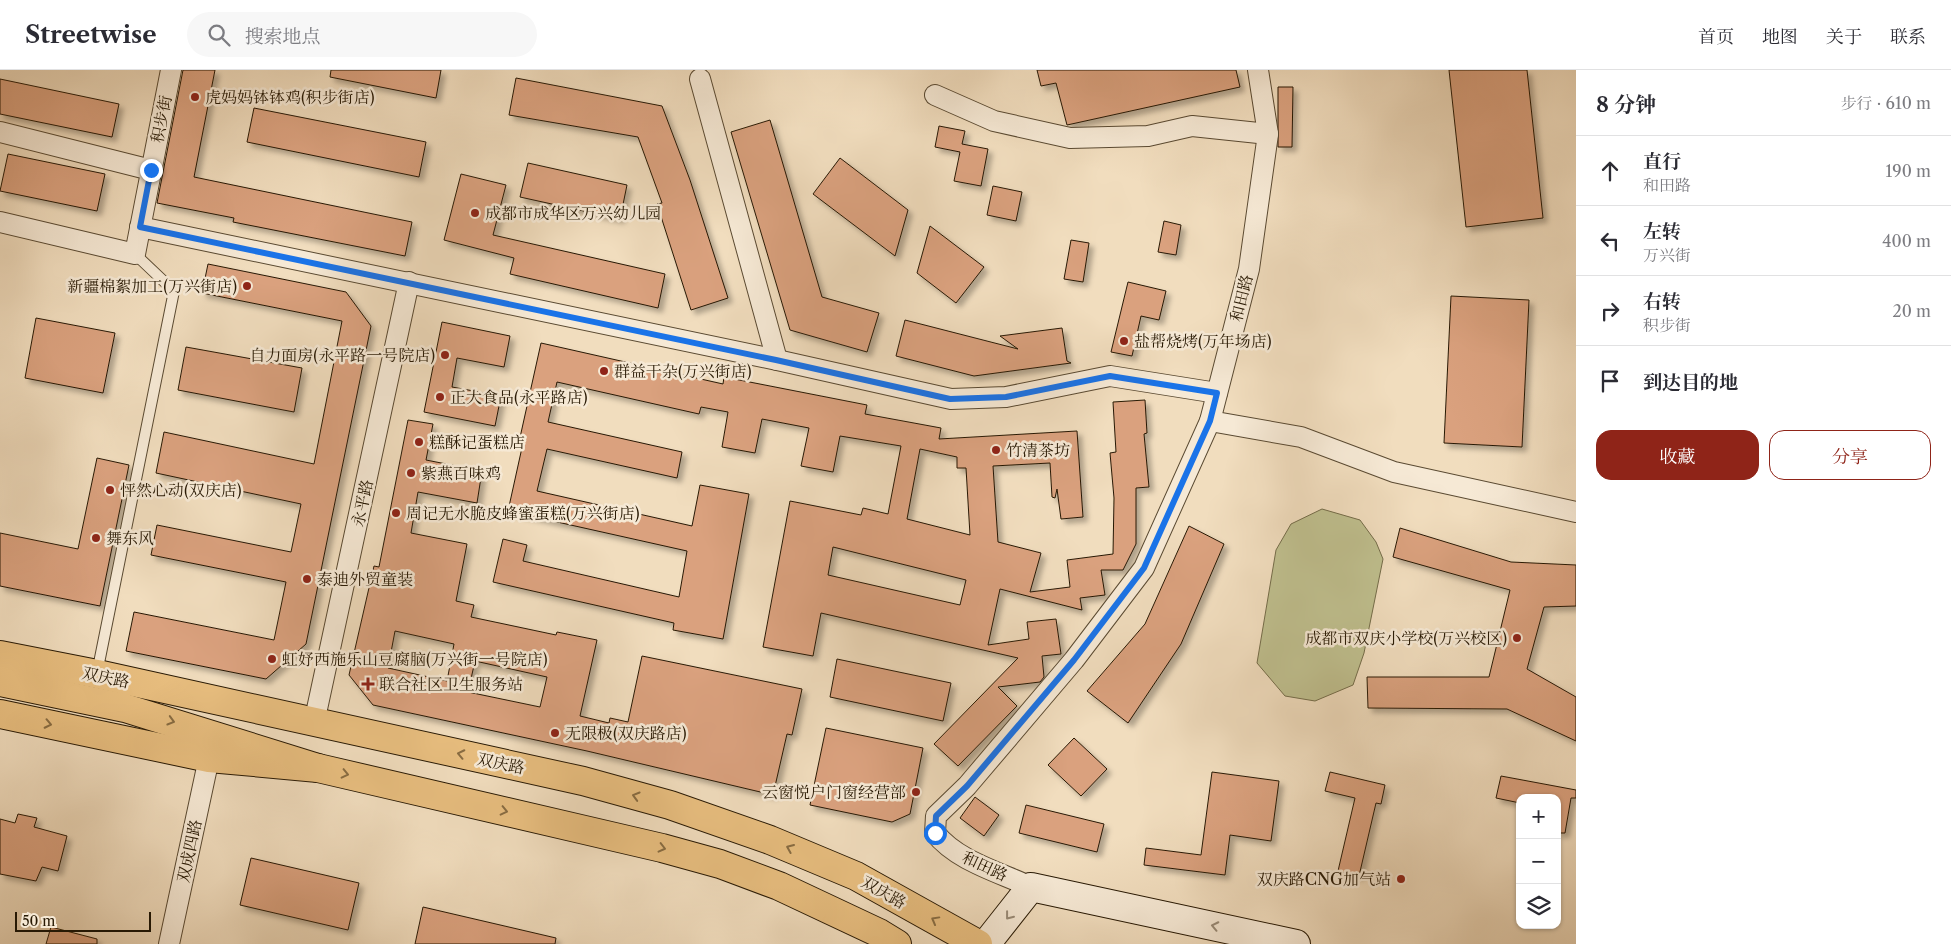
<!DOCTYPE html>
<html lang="zh">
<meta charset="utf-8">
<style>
:root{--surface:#fff;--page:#f7f7f7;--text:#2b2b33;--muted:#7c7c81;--line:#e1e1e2;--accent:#8f2418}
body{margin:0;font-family:"Libre Caslon Text","Noto Serif SC",serif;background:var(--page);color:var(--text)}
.controls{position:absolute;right:15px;bottom:15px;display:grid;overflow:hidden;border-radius:10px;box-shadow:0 1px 4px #0004}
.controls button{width:45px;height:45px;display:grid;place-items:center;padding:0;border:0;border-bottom:1px solid var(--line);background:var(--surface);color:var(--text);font:25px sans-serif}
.scale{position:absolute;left:15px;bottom:12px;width:136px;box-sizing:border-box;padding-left:5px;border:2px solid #281904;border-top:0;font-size:14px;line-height:18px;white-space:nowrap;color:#281904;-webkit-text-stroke:4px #f6e9d5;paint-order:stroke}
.stop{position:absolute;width:15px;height:15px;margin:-11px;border:4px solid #1a73e8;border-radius:50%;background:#fff}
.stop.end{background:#1a73e8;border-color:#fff;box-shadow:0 1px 5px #0008}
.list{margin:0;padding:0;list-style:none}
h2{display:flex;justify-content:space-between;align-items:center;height:65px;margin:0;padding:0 20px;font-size:21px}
h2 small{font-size:16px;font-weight:400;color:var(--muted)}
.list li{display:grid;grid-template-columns:32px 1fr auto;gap:15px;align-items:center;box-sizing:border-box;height:70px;padding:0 20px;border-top:1px solid var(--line)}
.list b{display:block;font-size:19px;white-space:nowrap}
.list p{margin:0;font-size:16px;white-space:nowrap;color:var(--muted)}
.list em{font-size:16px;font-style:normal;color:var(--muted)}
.actions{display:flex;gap:10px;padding:15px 20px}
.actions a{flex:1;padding:11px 0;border:1px solid var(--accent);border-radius:15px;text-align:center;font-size:18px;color:var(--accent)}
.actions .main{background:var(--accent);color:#fff}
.icon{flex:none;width:28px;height:28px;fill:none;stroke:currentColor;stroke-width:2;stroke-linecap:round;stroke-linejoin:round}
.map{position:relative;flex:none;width:1576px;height:874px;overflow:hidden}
header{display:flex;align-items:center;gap:30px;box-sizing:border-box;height:70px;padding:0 25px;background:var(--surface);border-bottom:1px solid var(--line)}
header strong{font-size:24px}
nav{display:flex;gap:28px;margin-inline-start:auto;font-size:18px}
.search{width:350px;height:45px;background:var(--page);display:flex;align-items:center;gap:12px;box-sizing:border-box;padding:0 18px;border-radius:28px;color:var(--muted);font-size:19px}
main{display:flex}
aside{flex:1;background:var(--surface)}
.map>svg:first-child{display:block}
.green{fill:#bfbf8e;stroke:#746c49}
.building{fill:#daa17e;stroke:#281904;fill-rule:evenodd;filter:url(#shadow)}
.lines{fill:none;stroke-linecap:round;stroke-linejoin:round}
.lane-casing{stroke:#5a4a32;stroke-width:12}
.street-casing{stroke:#5a4a32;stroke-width:22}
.secondary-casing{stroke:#281904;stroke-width:30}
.primary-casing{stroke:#281904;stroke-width:30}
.highway-casing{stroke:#281904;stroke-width:30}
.lane{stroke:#f6e9d5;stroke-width:10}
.street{stroke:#f6e9d5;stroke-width:20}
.secondary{stroke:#f6e9d5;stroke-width:28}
.primary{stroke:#e8be7f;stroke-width:28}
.highway{stroke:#e8be7f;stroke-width:28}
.oneway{stroke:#886c42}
.oneway2{stroke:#998b77}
.route{stroke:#1a73e8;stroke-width:6}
.poi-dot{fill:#8f2418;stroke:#f6e9d5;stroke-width:2}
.labels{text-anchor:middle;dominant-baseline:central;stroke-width:5;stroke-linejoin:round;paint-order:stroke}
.poi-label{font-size:16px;fill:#281904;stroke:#f6e9d5;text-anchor:start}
.street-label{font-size:16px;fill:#281904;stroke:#f6e9d5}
</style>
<header>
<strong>Streetwise</strong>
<div class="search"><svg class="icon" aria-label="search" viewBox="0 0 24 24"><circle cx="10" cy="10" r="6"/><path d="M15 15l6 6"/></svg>搜索地点</div>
<nav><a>首页</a><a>地图</a><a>关于</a><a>联系</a></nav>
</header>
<main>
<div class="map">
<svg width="1576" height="874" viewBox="0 0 1576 874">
<defs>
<filter id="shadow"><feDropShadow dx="4.5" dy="4.5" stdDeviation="2.5" flood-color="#0004"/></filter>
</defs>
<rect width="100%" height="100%" fill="#f1ddbe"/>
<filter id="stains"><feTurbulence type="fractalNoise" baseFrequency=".004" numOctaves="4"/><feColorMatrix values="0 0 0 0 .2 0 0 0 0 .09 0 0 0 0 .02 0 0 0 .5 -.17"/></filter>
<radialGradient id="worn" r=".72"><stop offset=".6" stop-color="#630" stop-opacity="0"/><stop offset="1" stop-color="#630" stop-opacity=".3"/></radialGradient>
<path class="green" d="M1322,439L1360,450L1376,472L1383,489L1364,583L1353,615L1315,631L1285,626L1257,593L1276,480L1291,454Z"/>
<g class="building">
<path d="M183,0H215L194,107L412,152L405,186L233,152L234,148L157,133Z"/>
<path d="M331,0H441L436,28L330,7Z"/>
<path d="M1037,0H1236L1240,17L1067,55L1056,13L1041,16Z"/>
<path d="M1449,0H1527L1543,148L1466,157Z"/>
<path d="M516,8L662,36L690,110L728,228L691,240L657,134L662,133L638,67L509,45Z"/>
<path d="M0,9L119,34L112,67L0,44Z"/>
<path d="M1278,17H1293L1292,77H1278Z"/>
<path d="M254,38L426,72L419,107L247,72Z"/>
<path d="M770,50L822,227L879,243L867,282L790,260L731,62Z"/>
<path d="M939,56L965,61L962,74L988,79L981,116L954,111L960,82L935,77Z"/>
<path d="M8,84L105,104L97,141L0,121Z"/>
<path d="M840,88L908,140L895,186L813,124Z"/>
<path d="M528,93L627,115L620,149L520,127Z"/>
<path d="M461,104L506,115L493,165L665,204L658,238L510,204L514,188L444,170Z"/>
<path d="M993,116L1022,122L1016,151L987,145Z"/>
<path d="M1164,151L1181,155L1176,185L1158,182Z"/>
<path d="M930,156L984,197L956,233L917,203Z"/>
<path d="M1071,170L1089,173L1083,212L1064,209Z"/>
<path d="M208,194L346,222L371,256L306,574L266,609L126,581L134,542L274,570L286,512L151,485L157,455L291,482L301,434L156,403L164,362L314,394L342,251L202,223Z"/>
<path d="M1128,212L1166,221L1159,250L1141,246L1132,286L1111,282Z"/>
<path d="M1451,226L1529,230L1522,377L1444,373Z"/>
<path d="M36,248L115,263L103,323L25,308Z"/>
<path d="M905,250L1018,279L1000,266L1062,258L1067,291L1071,293L974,306L896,286Z"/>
<path d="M442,252L510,266L504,297L457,288L452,317L501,326L495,356L424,342Z"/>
<path d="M541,273L723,314L724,307L867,335L865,344L941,358L939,369L1077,361L1083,447L1061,449L1057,419L1055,428L1052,427L1050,393L993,396L998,472L1041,483L1030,522L1070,517L1067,490L1113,484L1114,428L1110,383L1116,382L1113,332L1145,330L1147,363L1144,364L1149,417L1136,418V474L1123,500H1101L1105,525L1080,528L1082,540L1000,519L988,575L1029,569L1027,552L1056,549L1061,584L1042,586L1044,607L1040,612L998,617L1017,636L958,696L934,674L1018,588L821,543L813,586L763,577L790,431L861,445L863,438L888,444L901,376L840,366L833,402L801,396L809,358L762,349L755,383L722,377L728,342L701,337L699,344L557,312L548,352L682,382L677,408L547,379L537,421L692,456L700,415L749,424L723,569L673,560L674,553L493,512L503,469L527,475L523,491L679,527L687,481L508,441L523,373L519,372ZM920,379L957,387V398H966L970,465L907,449ZM833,477L966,510L960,535L828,505Z"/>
<path d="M186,277L302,298L294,342L178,320Z"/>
<path d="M408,350L433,354L426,390L482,401L477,433L418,422L411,463L467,474L456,531L474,535L471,547L556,565L557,562L597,570L580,646L609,653L610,648L628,652L642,586L802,619L792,665L787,664L773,725L587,681L373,635L349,605L374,496L379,497ZM395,561L454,574L447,611L388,598ZM475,591L547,607L540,637L468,622Z"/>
<path d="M97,388L129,395L100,536L0,516V463L78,479Z"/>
<path d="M1189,456L1224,474L1181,574L1128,653L1087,621L1145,554Z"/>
<path d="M1400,458L1511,492L1576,495V536L1544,537L1527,599L1576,627V671L1507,639L1368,638L1367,607H1489L1510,520L1393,487Z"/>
<path d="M837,589L951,613L943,651L830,627Z"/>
<path d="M826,658L923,678L910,744L892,752L810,735Z"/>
<path d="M1074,668L1107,699L1081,726L1048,695Z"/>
<path d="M1212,702L1279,711L1271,771L1230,765L1225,805L1144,795L1146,778L1201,785Z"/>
<path d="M1330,702L1385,715L1381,734L1376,733L1359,806L1338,801L1355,728L1325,721Z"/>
<path d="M1501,706L1576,720V728H1571L1565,763H1557V728H1520V733L1496,728Z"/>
<path d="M975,727L999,745L984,766L960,748Z"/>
<path d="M1026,735L1104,754L1097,782L1019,763Z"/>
<path d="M18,744L37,748L34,757L67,766L58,801L42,797L36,811L0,804V749L15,753Z"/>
<path d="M251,788L359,813L348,860L240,835Z"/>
<path d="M423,837L556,868L555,874H415Z"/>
<path d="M51,857L97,869V874H46Z"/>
</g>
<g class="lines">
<g class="lane-casing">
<path id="lane" d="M97,603L174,221L135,184"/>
</g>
<g class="street-casing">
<g id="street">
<path d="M700,9L777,290"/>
<path d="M935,25L994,51L1070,68L1148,66L1192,56L1268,64"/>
<path d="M0,62L151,100"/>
<path d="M0,152L135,184L171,0"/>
<path d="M140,157L777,290L951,329L1006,327L1110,306L1217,323"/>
<path d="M1210,351L1301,367L1394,402L1576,442"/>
<path d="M314,653L409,212"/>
<path d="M1031,817C999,802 957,791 935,763L936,746L967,716L1074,590L1144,498L1210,351L1249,199L1268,64L1258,0"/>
<path d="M169,874L209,688"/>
</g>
</g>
<g class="secondary-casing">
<path id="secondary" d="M986,874L1031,817L1296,874"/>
</g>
<g class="primary-casing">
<g id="primary">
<path d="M0,585L97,604L583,711L670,735L770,770L856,806L978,874"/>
<path d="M0,644L209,688L318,698L662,778L720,794L779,816L879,863L897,874"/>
</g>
</g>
<g class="highway-casing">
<path id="highway" d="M0,612L125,638L318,698"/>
</g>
<use href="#lane" class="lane"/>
<use href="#street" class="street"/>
<use href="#secondary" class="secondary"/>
<use href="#primary" class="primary"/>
<use href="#highway" class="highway"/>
</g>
<defs><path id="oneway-chevron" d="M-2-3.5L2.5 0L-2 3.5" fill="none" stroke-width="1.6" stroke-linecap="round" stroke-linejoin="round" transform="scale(1.25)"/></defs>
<g class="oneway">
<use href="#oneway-chevron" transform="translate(171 651) rotate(16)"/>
<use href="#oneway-chevron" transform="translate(48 654) rotate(12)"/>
<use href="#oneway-chevron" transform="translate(461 684) rotate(-168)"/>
<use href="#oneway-chevron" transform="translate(345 704) rotate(13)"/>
<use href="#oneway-chevron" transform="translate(636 726) rotate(-164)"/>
<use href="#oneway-chevron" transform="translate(504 741) rotate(13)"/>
<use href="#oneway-chevron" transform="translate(662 778) rotate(14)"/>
<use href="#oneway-chevron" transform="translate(790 778) rotate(-157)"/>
<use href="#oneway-chevron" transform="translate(935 850) rotate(-151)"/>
</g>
<g class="oneway2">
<use href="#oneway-chevron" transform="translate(1009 846) rotate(128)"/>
<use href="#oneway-chevron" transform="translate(1215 856) rotate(-168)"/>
</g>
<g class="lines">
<path class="route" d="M151,100L140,157L776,290L950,329L1006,327L1110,306L1217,323L1210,351L1144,498L1074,590L967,716L936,746L935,763"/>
</g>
<g class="poi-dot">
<circle cx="195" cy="27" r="5"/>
<circle cx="475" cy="143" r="5"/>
<circle cx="247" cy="216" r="5"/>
<circle cx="1124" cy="271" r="5"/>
<circle cx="445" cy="285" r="5"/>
<circle cx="604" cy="301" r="5"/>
<circle cx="440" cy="327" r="5"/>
<circle cx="419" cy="372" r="5"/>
<circle cx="996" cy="380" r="5"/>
<circle cx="411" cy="403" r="5"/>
<circle cx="110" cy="420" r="5"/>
<circle cx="396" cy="443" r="5"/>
<circle cx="96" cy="468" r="5"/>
<circle cx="307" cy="509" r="5"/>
<circle cx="1517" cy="568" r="5"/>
<circle cx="272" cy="589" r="5"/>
<path d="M365.5 606.5h5v5h5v5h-5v5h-5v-5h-5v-5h5z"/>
<circle cx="555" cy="663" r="5"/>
<circle cx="916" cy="722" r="5"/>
<circle cx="1401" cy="809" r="5"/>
</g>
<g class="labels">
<g class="poi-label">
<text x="205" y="27">虎妈妈钵钵鸡(积步街店)</text>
<text x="485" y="143">成都市成华区万兴幼儿园</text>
<text x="237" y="216" text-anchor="end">新疆棉絮加工(万兴街店)</text>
<text x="1134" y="271">盐帮烧烤(万年场店)</text>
<text x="435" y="285" text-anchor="end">自力面房(永平路一号院店)</text>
<text x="614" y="301">群益干杂(万兴街店)</text>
<text x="450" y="327">正大食品(永平路店)</text>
<text x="429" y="372">糕酥记蛋糕店</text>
<text x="1006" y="380">竹清茶坊</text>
<text x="421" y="403">紫燕百味鸡</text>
<text x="120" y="420">怦然心动(双庆店)</text>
<text x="406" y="443">周记无水脆皮蜂蜜蛋糕(万兴街店)</text>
<text x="106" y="468">舞东风</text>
<text x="317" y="509">泰迪外贸童装</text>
<text x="1507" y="568" text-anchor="end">成都市双庆小学校(万兴校区)</text>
<text x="282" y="589">虹妤西施乐山豆腐脑(万兴街一号院店)</text>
<text x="379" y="614">联合社区卫生服务站</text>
<text x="565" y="663">无限极(双庆路店)</text>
<text x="906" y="722" text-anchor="end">云窗悦户门窗经营部</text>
<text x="1391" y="809" text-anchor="end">双庆路CNG加气站</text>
</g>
<g class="street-label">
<text transform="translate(161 49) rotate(-79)">积步街</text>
<text transform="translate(1241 228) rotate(-76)">和田路</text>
<text transform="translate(362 433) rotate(-78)">永平路</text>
<text transform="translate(106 607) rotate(12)">双庆路</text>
<text transform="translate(501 693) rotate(12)">双庆路</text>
<text transform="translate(189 781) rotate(-78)">双成四路</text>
<text transform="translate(985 796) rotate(25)">和田路</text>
<text transform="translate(884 822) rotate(29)">双庆路</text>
</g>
</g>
<rect width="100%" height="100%" filter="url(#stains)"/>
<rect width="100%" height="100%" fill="url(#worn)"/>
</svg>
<div class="controls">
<button>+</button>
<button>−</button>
<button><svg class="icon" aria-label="layers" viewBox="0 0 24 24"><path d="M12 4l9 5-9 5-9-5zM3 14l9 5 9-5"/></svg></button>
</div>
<div class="scale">50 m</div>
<div class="stop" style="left:935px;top:763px"></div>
<div class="stop end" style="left:151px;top:100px"></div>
</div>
<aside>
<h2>8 分钟<small>步行 · 610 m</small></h2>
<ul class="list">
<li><svg class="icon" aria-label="ahead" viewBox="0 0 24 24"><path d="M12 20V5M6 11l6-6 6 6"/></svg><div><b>直行</b><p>和田路</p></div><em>190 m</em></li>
<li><svg class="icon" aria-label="left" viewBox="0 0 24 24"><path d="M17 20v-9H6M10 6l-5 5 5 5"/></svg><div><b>左转</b><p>万兴街</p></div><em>400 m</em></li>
<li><svg class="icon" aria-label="right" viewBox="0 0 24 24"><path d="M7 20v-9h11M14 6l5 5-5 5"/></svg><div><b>右转</b><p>积步街</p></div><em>20 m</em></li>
<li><svg class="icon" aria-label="arrive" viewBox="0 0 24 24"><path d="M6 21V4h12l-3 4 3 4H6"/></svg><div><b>到达目的地</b></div></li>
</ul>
<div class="actions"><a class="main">收藏</a><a>分享</a></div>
</aside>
</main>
